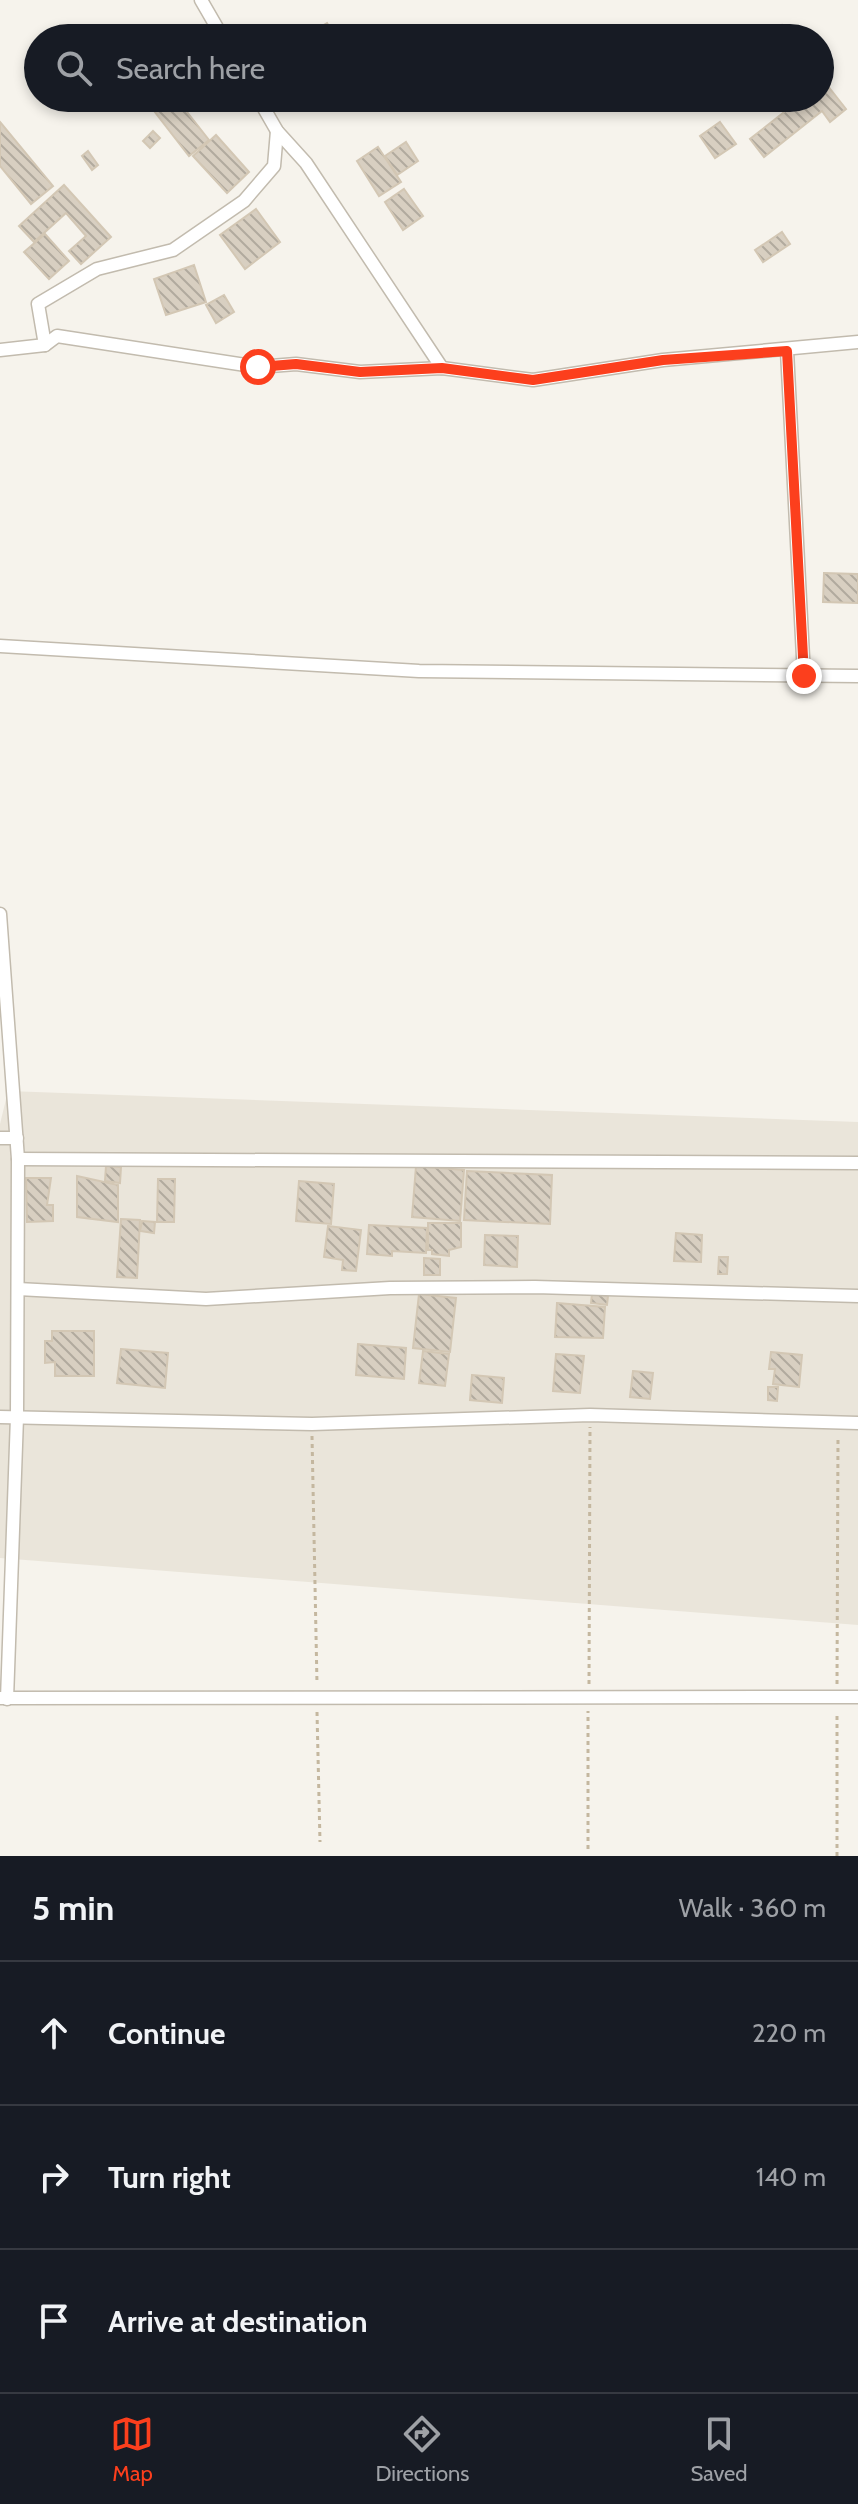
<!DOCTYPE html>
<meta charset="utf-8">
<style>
:root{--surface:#171b24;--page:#20242c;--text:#f1f3f6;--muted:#9ea1a6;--line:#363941;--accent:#fc3f1d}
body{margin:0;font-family:Cabin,sans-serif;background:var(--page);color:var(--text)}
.stop{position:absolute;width:24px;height:24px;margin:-18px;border:6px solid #fc3f1d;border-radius:50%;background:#fff}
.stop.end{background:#fc3f1d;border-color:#fff;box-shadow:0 2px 8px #0008}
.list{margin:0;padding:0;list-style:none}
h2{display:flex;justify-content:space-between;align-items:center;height:104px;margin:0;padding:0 32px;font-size:34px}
h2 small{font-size:26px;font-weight:400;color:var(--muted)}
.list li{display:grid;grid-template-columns:52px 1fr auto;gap:24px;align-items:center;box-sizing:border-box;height:144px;padding:0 32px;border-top:2px solid var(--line)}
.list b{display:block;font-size:30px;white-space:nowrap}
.list em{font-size:26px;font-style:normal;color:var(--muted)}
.icon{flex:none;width:44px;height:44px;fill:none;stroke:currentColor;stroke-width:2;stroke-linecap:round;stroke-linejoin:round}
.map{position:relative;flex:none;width:858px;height:1856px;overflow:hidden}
.search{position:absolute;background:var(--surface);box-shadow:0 4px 12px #0003;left:24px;right:24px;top:24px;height:88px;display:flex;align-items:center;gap:20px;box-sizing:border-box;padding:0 28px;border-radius:44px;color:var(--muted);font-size:30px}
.sheet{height:536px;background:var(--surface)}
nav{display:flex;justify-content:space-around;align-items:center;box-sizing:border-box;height:112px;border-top:2px solid var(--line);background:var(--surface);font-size:22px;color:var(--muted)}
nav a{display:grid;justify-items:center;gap:4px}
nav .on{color:var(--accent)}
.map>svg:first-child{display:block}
.residential{fill:#eae5da}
.building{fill:url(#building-back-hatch);stroke:#d3c7b4;stroke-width:2}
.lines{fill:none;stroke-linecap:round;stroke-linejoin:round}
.street-casing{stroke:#c2bbae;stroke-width:15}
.path{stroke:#c4b79f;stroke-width:3;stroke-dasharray:4 4;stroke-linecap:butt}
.street{stroke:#fff;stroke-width:12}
.route{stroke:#fc3f1d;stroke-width:10}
</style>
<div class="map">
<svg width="858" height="1856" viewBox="0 0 858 1856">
<defs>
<pattern id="building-back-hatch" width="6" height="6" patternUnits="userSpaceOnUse" patternTransform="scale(2)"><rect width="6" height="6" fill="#d8cfc1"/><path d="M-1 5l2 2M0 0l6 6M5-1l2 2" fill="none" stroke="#b1aa9e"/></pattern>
</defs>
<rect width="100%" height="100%" fill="#f6f3ec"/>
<path class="residential" d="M8,1091L858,1122V1625L0,1558V1124Z"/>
<g class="building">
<path d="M327,23L336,38H302Z"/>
<path d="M782,25L792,38H766Z"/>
<path d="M824,81L846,109L830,122L822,111L764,157L750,139L802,98H820V84Z"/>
<path d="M170,98H176L209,140L189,156L154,111Z"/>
<path d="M0,122L53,186L31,204L0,166Z"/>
<path d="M720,122L736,144L715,158L700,136Z"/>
<path d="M153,131L160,138L150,148L143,141Z"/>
<path d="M216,135L249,172L227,193L193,156Z"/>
<path d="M406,142L418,161L397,175L385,156Z"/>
<path d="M378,147L401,182L379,196L357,161Z"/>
<path d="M88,151L98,165L92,170L82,156Z"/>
<path d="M64,185L111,237L81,264L69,251L86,236L66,213L34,242L19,226Z"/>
<path d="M404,189L423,216L403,230L385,202Z"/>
<path d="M256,209L280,242L245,269L220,235Z"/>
<path d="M782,232L790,244L763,262L755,250Z"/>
<path d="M45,234L69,261L49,279L24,252Z"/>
<path d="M194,265L206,302L166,315L154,279Z"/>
<path d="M224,295L234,312L216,323L206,305Z"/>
<path d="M824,573L858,574V603L823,602Z"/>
<path d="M106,1166L121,1167L120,1183L105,1181Z"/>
<path d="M416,1166L464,1170L460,1221L412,1217Z"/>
<path d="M467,1171L552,1175L550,1224L464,1220Z"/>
<path d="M77,1176L118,1185V1222L77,1217Z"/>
<path d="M26,1178H51L47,1205H53V1221L27,1222Z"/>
<path d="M158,1179H175L174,1222H157Z"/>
<path d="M299,1181L334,1184L331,1224L296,1221Z"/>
<path d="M121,1219L140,1220L137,1278L117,1277Z"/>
<path d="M142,1221L155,1222L154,1233L140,1231Z"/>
<path d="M428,1223H461V1247L449,1250V1256L432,1254V1250H428Z"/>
<path d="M369,1225L427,1228L426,1253L392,1251V1256L367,1254Z"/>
<path d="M328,1226L361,1230L356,1271L342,1270L343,1260L324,1257Z"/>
<path d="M676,1233L702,1235L701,1262L674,1261Z"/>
<path d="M485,1235L518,1236L517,1267L484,1265Z"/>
<path d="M719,1257H728L727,1274H718Z"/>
<path d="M424,1258L440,1259V1275H424Z"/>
<path d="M419,1294L456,1298L450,1352L413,1348Z"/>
<path d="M592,1294L608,1296L607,1305L591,1303Z"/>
<path d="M557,1303L605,1307L603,1338L555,1337Z"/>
<path d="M52,1331H94V1376H55V1362L45,1363V1341H52Z"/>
<path d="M358,1344L406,1348L404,1379L356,1375Z"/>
<path d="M121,1349L168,1353L165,1388L117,1383Z"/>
<path d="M423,1351L449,1354L445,1386L419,1383Z"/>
<path d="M771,1352L802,1355L799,1387L773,1384L775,1369H769Z"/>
<path d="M556,1354L584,1356L580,1393L553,1391Z"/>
<path d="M633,1371L653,1373L650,1399L630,1397Z"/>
<path d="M472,1375L504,1378L502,1403L470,1400Z"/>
<path d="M768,1387H778L777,1401L768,1400Z"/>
</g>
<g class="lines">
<g class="street-casing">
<g id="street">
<path d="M201,0L223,38"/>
<path d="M258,98L277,131L306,163L442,368"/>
<path d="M45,345L38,304L97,269L173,250L244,201L274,166L277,131"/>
<path d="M0,350L45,345L57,336L258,367L296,364L360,372L442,368L533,380L663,360L858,342"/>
<path d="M787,351L804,676"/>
<path d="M0,646L419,671L858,676"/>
<path d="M0,914L18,1159L17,1417L7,1699"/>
<path d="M0,1138H17"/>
<path d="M18,1159L858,1163"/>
<path d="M18,1289L206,1299L390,1288L535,1287L858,1296"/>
<path d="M0,1417L312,1424L590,1415L858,1423"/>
<path d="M0,1698L858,1697"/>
</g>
</g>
<g class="path">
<path d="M312,1436L317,1684"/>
<path d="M589,1684L590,1427"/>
<path d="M837,1684L838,1436"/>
<path d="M317,1712L320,1842"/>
<path d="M588,1849V1711"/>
<path d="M837,1856V1712"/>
</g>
<use href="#street" class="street"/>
</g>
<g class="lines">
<path class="route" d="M258,367L296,364L360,372L442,368L533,380L663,360L787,351L804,676"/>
</g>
</svg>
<div class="stop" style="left:258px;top:367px"></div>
<div class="stop end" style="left:804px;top:676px"></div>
<div class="search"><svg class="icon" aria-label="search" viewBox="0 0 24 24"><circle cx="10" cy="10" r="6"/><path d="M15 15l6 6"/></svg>Search here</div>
</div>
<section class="sheet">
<h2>5 min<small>Walk · 360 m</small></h2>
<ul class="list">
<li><svg class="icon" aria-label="ahead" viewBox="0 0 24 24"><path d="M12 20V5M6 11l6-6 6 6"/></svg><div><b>Continue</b></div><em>220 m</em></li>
<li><svg class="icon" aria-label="right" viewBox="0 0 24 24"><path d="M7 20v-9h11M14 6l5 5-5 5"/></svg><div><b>Turn right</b></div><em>140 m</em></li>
<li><svg class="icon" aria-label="arrive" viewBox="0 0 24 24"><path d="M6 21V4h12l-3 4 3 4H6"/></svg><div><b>Arrive at destination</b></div></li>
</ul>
</section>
<nav>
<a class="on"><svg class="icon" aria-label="map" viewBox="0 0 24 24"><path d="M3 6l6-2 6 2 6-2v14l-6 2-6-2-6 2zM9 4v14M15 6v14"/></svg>Map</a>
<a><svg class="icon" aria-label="directions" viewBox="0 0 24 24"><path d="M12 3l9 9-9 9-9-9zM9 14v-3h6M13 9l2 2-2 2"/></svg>Directions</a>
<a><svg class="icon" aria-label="saved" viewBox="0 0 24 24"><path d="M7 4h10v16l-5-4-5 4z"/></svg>Saved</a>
</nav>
